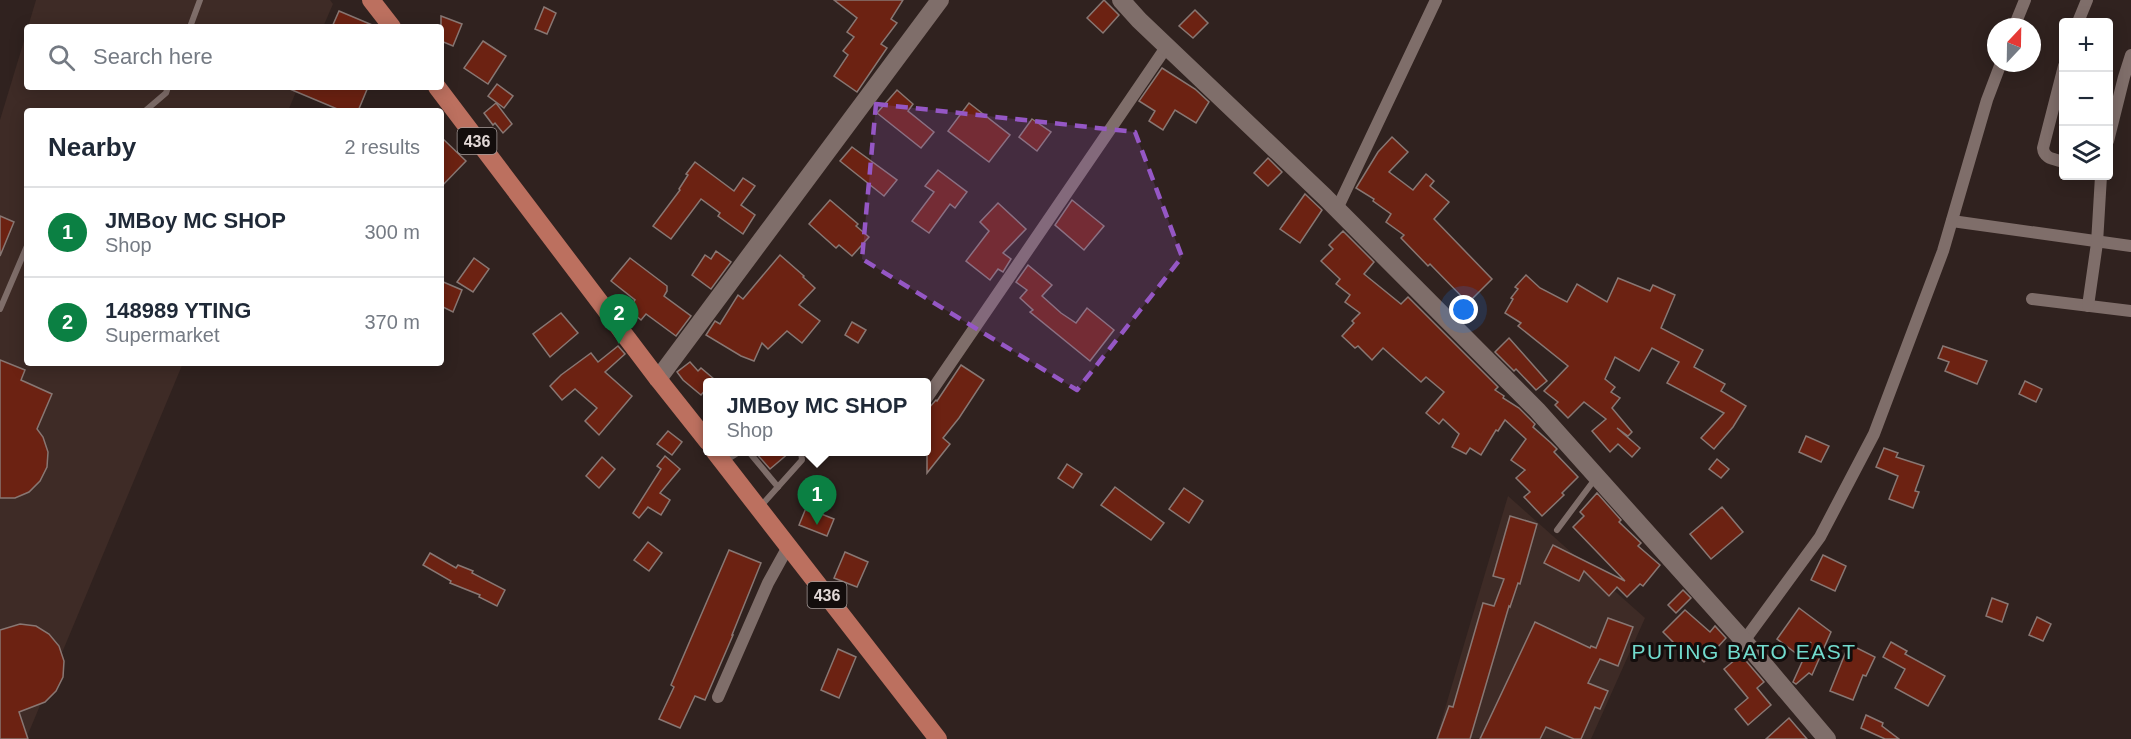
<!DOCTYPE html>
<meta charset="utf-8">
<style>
:root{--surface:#fff;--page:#f6f6f7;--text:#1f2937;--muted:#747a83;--line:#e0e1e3;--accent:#0b8043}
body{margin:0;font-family:Helvetica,sans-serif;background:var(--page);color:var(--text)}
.controls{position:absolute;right:18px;top:18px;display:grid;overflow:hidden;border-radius:6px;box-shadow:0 3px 15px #0003}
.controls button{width:54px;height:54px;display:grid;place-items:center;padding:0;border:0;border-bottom:2px solid var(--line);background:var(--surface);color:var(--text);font:30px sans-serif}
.compass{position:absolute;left:1987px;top:18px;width:54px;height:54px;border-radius:50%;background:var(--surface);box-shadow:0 3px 15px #0003;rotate:22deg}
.you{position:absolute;left:1464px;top:310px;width:21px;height:21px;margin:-15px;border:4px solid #fff;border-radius:50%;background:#1a73e8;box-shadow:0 0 0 9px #1a73e833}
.badge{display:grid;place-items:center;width:39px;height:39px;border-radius:50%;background:var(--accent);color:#fff;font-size:20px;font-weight:700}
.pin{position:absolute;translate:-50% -50px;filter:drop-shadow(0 2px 3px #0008)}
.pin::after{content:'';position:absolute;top:32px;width:21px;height:18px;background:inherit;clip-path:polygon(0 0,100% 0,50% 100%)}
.popup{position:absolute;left:703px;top:378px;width:228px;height:78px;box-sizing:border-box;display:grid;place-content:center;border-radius:6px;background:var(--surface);filter:drop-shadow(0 2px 4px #0005);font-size:20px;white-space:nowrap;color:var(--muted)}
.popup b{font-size:22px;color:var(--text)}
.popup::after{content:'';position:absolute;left:50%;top:100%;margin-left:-12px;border:12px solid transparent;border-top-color:var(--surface)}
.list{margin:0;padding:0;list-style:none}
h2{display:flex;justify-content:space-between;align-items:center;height:78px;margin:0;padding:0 24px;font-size:26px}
h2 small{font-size:20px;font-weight:400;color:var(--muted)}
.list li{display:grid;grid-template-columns:39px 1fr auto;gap:18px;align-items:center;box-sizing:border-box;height:90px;padding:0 24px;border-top:2px solid var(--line)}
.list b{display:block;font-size:22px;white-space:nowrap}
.list p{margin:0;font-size:20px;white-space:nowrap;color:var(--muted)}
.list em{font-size:20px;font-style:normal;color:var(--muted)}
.icon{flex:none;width:33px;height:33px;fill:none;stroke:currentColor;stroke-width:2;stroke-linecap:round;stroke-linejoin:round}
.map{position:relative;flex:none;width:2131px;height:739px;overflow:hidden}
.search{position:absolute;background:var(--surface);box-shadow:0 3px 15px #0003;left:24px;top:24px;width:420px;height:66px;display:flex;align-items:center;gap:15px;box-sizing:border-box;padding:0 21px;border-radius:6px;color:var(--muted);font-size:22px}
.panel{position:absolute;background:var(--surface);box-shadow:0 3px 15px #0003;left:24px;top:108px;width:420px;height:258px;border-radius:6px}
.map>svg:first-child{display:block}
.built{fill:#3e2b26}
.building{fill:#6c2212;stroke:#887773;stroke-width:1.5}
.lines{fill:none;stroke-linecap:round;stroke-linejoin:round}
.lane{stroke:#7f6e6a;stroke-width:6}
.street{stroke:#7f6e6a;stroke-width:12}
.secondary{stroke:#7f6e6a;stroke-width:18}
.primary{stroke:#bc705f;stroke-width:18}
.marked{fill:#9557c5;fill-opacity:0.2;stroke:#9557c5;stroke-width:4.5;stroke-dasharray:12 8;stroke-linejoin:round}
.labels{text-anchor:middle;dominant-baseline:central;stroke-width:6;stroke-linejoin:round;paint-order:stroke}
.shield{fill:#130d0c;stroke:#a49b99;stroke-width:1.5}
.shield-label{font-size:16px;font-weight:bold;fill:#e2d8d6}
.quarter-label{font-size:21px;letter-spacing:1.5px;fill:#72dbcd;stroke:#130d0c}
</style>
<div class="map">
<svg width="2131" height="739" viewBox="0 0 2131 739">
<rect width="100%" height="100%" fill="#30221f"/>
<g class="built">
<path d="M36,0H330L333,4L323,27H28Z"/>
<path d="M27,31V87H298L288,111H27V363H183L26,739H0V120Z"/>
<path d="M1508,496L1645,618L1591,739H1436Z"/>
</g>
<g class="building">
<path d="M834,0H903L891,19L897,23L881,44L887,48L857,92L834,76L848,55L843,51L854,37L847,32L857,18Z"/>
<path d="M1104,0L1119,15L1103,33L1087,18Z"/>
<path d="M544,7L556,13L547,34L535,29Z"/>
<path d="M1195,10L1208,23L1193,38L1179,26Z"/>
<path d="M339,11L377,27H332Z"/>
<path d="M441,16L462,24L453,46L441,41Z"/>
<path d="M483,41L506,56L488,84L464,68Z"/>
<path d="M1162,68L1195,89L1209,102L1196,123L1175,110L1163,130L1149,121L1155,111L1139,101Z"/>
<path d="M497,84L513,96L504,108L488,96Z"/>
<path d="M285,87H368L358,111H342Z"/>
<path d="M897,90L913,104L908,111L934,132L921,148L877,113Z"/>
<path d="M496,103L512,124L503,133L495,123L493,125L484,113Z"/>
<path d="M969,103L1010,135L989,162L948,131Z"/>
<path d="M1032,119L1051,132L1037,151L1019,137Z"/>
<path d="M441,137L466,161L441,187Z"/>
<path d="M1392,137L1408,152L1389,172L1413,190L1426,174L1434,181L1430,186L1449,202L1434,219L1492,279L1468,303L1430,264L1428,266L1401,238L1404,235L1386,222L1391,214L1373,201L1374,199L1356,188L1378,152Z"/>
<path d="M852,147L897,180L884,196L840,161Z"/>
<path d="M1268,158L1282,172L1268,186L1254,173Z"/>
<path d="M695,162L734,191L743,178L755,186L741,205L755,215L743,234L718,216L720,213L701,199L671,239L653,226L680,190L679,189L688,175L686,174Z"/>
<path d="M938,170L967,192L955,208L950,204L929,233L912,221L934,192L925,186Z"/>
<path d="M1305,194L1322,210L1300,243L1280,229Z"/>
<path d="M830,200L858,224L856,226L869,237L852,256L839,245L836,248L809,224Z"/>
<path d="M1072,200L1104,226L1084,250L1055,225Z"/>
<path d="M998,203L1026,229L1003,253L1011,259L1003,272L998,269L990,280L966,261L989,231L980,222Z"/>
<path d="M0,216L14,222L0,256Z"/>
<path d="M1343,231L1374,262L1364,274L1401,304L1408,297L1498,387L1495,390L1504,396L1503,398L1519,408L1535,424L1533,427L1551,443L1557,449L1554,452L1578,477L1562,493L1564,495L1542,516L1524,497L1530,492L1516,478L1525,470L1511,460L1526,439L1505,420L1498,431L1496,430L1481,455L1470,448L1466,454L1452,447L1459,434L1443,419L1439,424L1426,413L1444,392L1426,377L1421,382L1383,348L1372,360L1358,346L1355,348L1342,336L1354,323L1352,321L1360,313L1345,302L1350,295L1336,284L1340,279L1321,261L1333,249L1329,245Z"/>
<path d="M716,251L731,262L711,289L692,275L705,255L711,259Z"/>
<path d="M780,255L804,276L803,277L815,288L799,305L820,321L802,343L787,331L768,349L762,343L754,361L741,356L706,335L715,321L720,324L738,295L743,299Z"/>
<path d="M474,258L489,269L473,292L457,282Z"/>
<path d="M630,258L667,286V291L664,296L691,316L676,336L646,314L641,320L628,309L635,300L611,281Z"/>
<path d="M1028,265L1052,285L1042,296L1061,313L1076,323L1087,308L1114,330L1090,361L1030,312L1033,310L1020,298L1027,290L1016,282Z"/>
<path d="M1526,275L1540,288L1567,302L1577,284L1607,302L1618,278L1650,291L1653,285L1675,295L1661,328L1703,350L1694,367L1725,384L1721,391L1746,406L1733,427L1714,449L1701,438L1724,413L1667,383L1679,362L1652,348L1639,371L1615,357L1605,379L1615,387L1611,392L1620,398L1612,408L1632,432L1628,436L1617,428L1640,448L1632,457L1618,444L1610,452L1592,431L1606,419L1584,402L1568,418L1555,405L1558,402L1544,391L1568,366L1518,326L1521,323L1505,313L1513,299L1511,298L1518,289L1515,287Z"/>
<path d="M441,281L462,290L453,312L441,306Z"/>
<path d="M561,313L578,333L550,357L533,334Z"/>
<path d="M852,322L866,330L858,343L845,335Z"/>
<path d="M1509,338L1547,381L1536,390L1516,369L1514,371L1495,352Z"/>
<path d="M618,346L625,354L605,372L632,396L599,435L585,421L597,408L575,389L562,400L550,386L561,375L591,353L598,362Z"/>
<path d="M1943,346L1987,361L1977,384L1945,371L1949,362L1938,358Z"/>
<path d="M0,360L25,370L21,380L52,394L37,429L43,437L48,452L47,467L40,481L29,492L15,498H0Z"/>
<path d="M690,362L698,371L701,368L714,379L711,382H708V387L701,395L683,380L677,372Z"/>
<path d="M961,365L984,380L959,418L943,438L950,444L927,473V410L936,400L937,401Z"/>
<path d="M2025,381L2042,389L2036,402L2019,394Z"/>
<path d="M668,431L682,442L672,455L657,444Z"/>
<path d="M1806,436L1829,446L1821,462L1799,452Z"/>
<path d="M1884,448L1898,453L1896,457L1924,466L1915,491L1919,492L1913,508L1889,499L1898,476L1876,467Z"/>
<path d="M755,452H790L770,469Z"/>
<path d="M665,456L680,469L660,493L670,500L661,515L648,507L639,518L633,513L661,469L657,466Z"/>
<path d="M602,457L615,469L599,488L586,476Z"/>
<path d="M1717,459L1729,469L1721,478L1709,469Z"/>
<path d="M1067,464L1082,474L1073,488L1058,478Z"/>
<path d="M1115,487L1164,523L1151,540L1101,505Z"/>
<path d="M1184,488L1203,501L1189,523L1169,509Z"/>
<path d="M1597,493L1621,520L1619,522L1641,543L1638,546L1660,565L1643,586L1640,584L1627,597L1617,587L1609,596L1584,571L1579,581L1544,563L1553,545L1625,581L1573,527L1584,516L1580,512Z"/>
<path d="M1722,507L1743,532L1711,559L1690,534Z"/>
<path d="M806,508L834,519L827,536L799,525Z"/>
<path d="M1510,516L1537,524L1520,584L1518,583L1510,607L1509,606L1470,739H1437L1449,706L1453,707L1483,603L1494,606L1504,579L1493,576Z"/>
<path d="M648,542L662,553L649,571L634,560Z"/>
<path d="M729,550L761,563L732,635H733L705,700L695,696L680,728L659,719L674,687L671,685Z"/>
<path d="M845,552L868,562L857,587L834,578Z"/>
<path d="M430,553L456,568L458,565L473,571L472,573L505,590L497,606L479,597L480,595L450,583L451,581L423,565Z"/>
<path d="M1823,555L1846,566L1835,591L1811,580Z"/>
<path d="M1683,590L1691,598L1676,613L1668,605Z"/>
<path d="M1992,598L2008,604L2002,622L1986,616Z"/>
<path d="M1799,608L1831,632L1812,675L1809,673L1796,684L1793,682L1811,642L1797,654L1777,639Z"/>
<path d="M1685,610L1710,632L1715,626L1726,638L1704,662L1690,649L1685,654L1663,632Z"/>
<path d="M2037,617L2051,624L2043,641L2029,635Z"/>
<path d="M1608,618L1633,627L1618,666L1600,659L1588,683L1608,691L1600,709L1595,707L1581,739H1574L1546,727L1540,739H1480L1535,622L1590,648L1591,646L1596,648Z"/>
<path d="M20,624L36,626L49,634L59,646L64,661L63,677L56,691L45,702L19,712L28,739H0V630Z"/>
<path d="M1891,642L1907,651L1905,654L1945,676L1928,706L1895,688L1905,669L1883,657Z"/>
<path d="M1849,644L1875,657L1866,676L1863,675L1853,700L1830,691Z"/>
<path d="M838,649L856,657L839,698L821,690Z"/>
<path d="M1741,655L1764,682L1757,688L1771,705L1748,725L1735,709L1748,698L1724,669Z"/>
<path d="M1866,715L1883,723L1882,726L1899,739H1885L1861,728Z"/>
<path d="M1789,718L1807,739H1766Z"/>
</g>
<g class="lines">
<g class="lane">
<path d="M190,27L200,0"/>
<path d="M145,111L166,93L168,87"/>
<path d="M0,309L27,246"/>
<path d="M749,452L778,487"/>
<path d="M725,461L739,452"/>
<path d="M760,507L802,460L801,452"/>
<path d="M1557,530L1595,479"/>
</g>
<g class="street">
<path d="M2078,22L2087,0"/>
<path d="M2014,27L2025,0"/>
<path d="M2064,66L2043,148C2044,159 2054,159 2064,162"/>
<path d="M2108,141L2124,77L2131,55"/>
<path d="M1337,209L1436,0"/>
<path d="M1952,221L2131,246"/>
<path d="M2032,299L2131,311"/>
<path d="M2088,306L2097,243L2101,176"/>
<path d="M926,399L1167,46"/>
<path d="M1744,641L1820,537L1874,434L1943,251L1987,100L2001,63"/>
<path d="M718,697L768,583L789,545"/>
</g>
<g class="secondary">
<path d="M1121,0L1139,20L1325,197L1537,410L1744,641L1827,739"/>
<path d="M658,379L940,0"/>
</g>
<g class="primary">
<path d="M371,0L392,27"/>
<path d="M437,87L658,379L708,442"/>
<path d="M715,452L938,739"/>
</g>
</g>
<path class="marked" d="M876,104L1135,132L1182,257L1077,390L862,259Z"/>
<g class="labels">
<g class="shield">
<rect x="457.5" y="128" width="39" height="26" rx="4.5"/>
<rect x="807.5" y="582" width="39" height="26" rx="4.5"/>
</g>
<g class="shield-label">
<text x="477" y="141">436</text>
<text x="827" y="595">436</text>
</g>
<g class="quarter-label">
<text x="1744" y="651">PUTING BATO EAST</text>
</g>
</g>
</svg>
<div class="controls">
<button>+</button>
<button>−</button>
<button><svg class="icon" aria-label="layers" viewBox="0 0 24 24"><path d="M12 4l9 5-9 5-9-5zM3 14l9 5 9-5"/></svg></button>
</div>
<svg class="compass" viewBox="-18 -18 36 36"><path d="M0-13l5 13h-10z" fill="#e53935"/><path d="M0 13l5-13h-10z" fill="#747a83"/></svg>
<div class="you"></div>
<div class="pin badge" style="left:817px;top:525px">1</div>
<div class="popup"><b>JMBoy MC SHOP</b>Shop</div>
<div class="pin badge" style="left:619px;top:344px">2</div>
<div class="search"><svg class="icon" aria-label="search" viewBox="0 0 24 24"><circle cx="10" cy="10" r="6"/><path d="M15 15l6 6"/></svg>Search here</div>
<section class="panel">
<h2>Nearby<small>2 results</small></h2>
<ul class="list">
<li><span class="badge">1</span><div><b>JMBoy MC SHOP</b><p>Shop</p></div><em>300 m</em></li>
<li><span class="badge">2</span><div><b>148989 YTING</b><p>Supermarket</p></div><em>370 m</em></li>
</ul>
</section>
</div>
